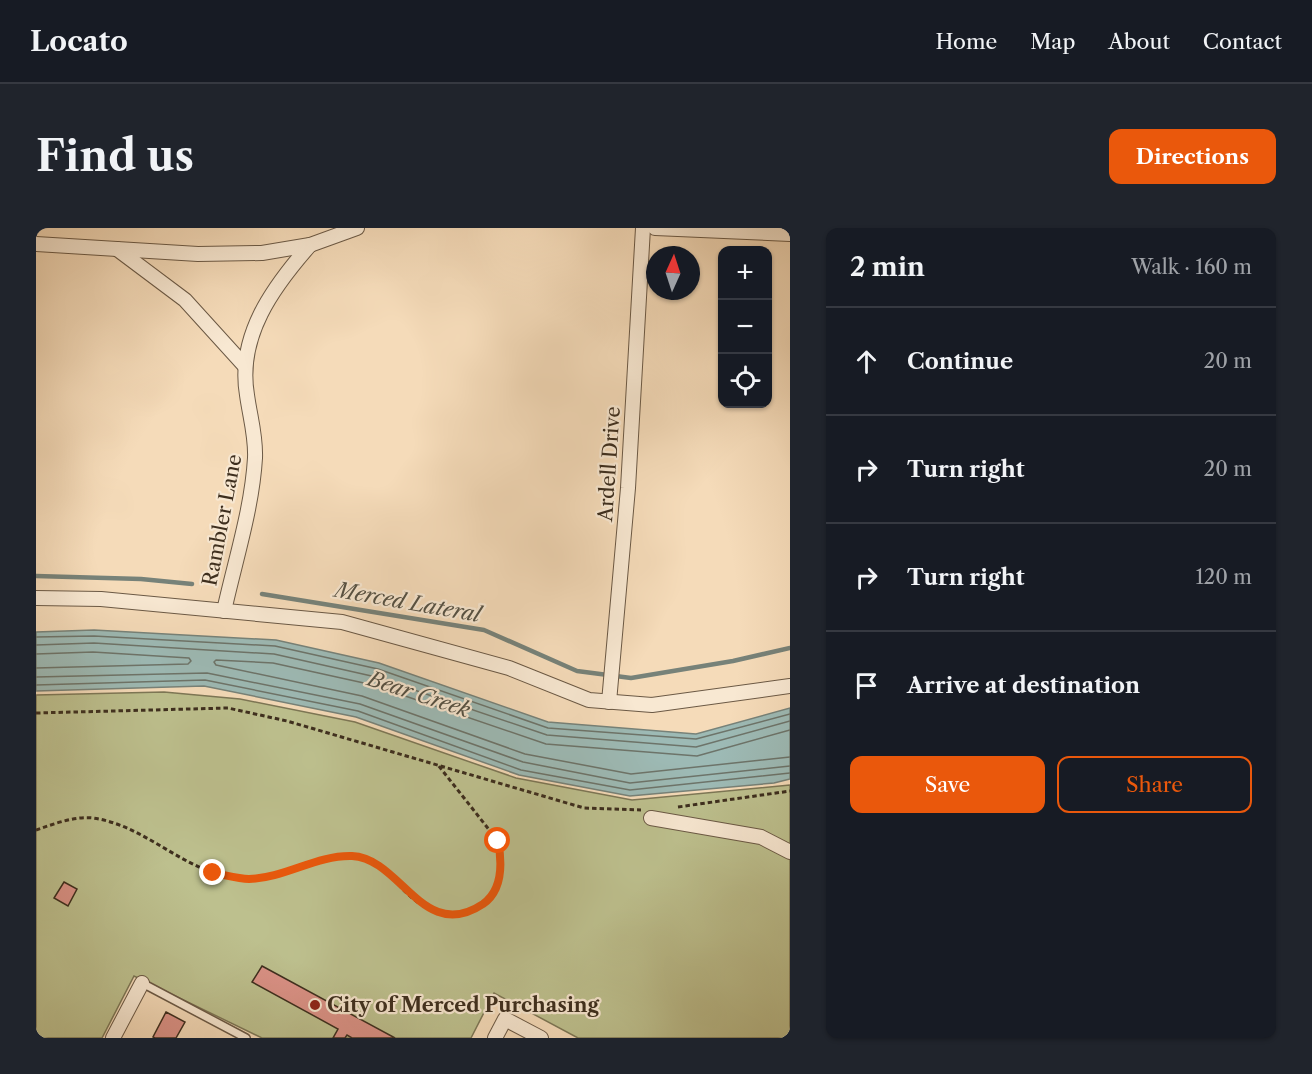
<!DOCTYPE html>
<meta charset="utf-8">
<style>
:root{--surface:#171b24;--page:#20242c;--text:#f1f3f6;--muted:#9ea1a6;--line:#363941;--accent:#ea580c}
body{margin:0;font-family:"Libre Caslon Text",serif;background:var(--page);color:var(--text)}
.controls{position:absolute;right:18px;top:18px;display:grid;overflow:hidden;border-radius:12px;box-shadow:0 2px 4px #0004}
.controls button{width:54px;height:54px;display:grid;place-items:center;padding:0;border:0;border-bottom:2px solid var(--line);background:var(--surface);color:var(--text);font:30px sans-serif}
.compass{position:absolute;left:610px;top:18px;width:54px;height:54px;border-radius:50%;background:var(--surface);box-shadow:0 2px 4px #0004;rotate:3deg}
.stop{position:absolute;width:18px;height:18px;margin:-14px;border:4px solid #ea580c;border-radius:50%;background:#fff}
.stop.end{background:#ea580c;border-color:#fff;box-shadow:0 2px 6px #0008}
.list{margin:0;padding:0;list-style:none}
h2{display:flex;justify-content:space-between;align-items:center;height:78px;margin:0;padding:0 24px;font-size:26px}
h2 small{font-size:20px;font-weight:400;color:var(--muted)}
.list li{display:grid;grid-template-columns:39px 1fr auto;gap:18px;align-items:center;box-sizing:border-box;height:108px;padding:0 24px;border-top:2px solid var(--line)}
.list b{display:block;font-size:22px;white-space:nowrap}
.list em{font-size:20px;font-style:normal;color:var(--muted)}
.actions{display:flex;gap:12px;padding:18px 24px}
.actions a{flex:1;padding:14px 0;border:2px solid var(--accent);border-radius:12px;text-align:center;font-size:21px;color:var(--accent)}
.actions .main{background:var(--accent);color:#fff}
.icon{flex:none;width:33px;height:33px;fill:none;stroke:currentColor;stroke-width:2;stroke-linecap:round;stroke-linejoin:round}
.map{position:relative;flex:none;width:754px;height:810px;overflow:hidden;border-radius:12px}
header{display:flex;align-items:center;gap:36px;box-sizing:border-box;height:84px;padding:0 30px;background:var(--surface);border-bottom:2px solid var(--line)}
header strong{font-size:28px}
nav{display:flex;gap:33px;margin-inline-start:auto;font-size:21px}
.intro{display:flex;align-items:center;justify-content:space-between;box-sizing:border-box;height:144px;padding:0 36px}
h1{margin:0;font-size:42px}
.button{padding:15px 27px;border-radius:12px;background:var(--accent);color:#fff;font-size:21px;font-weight:700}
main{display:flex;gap:36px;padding:0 36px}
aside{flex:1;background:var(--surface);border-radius:12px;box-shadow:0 2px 4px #0004}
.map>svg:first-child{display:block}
.green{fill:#bdc08e;stroke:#7d7756;stroke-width:1.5}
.water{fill:#9dbab5;stroke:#778279;stroke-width:1.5}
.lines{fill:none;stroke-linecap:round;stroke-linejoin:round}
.shore{stroke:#6d746a;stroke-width:1.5}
.stream{stroke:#778279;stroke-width:4.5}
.building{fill:#db9287;stroke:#3d2e1e;stroke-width:1.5}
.service-casing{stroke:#6b5945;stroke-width:10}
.minor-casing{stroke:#6b5945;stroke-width:16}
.path{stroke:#3d2e1e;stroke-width:3;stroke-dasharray:4.5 3;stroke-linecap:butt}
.service{stroke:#f8e8d2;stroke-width:7}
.minor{stroke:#f8e8d2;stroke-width:14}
.route{stroke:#ea580c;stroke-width:8}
.poi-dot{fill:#8f2418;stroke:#f8e8d2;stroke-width:2}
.labels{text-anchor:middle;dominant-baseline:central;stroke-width:4.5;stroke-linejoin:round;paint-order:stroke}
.street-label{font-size:20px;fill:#3d2e1e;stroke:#f8e8d2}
.poi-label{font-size:20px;font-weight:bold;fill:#3d2e1e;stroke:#f8e8d2;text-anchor:start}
.water-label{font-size:21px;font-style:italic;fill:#555144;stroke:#f8e8d2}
</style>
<header>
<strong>Locato</strong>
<nav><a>Home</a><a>Map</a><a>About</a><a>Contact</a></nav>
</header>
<div class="intro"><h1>Find us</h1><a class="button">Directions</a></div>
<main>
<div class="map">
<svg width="754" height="810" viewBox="0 0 754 810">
<rect width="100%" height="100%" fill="#f5dbb9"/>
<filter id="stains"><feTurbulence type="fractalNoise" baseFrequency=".00333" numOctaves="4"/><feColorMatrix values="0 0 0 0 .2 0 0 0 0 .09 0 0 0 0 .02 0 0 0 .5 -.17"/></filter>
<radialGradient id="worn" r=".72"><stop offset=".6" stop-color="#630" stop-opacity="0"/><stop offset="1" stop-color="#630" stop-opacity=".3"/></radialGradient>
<path class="green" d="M128,464L204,471L319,494L480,550L596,572L754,557V810H542L458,765L435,810H226L98,748L66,810H0V467Z"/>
<path class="water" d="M58,402L240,412L343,435L512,494L660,506L754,480V551L738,555L594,568L483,547L320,489L168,458L0,463V404Z"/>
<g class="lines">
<g class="shore">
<path d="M0,409L58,408L239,418L342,441L512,500L660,511L754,486"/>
<path d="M0,417L58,415L238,426L340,449L511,507L660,519L754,493"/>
<path d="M0,426L57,424L153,430L155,433L152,436L0,440"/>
<path d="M0,449L171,445L324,476L487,534L594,555L754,538"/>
<path d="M0,457L169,452L322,483L485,542L594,562L754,545"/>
<path d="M754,502L661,528L510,516L337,457L237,435L180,432L178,434L180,437L326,468L489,526L595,546L754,529"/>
</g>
<g class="stream">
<path d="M0,348L105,351L156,356"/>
<path d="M226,366L448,402L541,443L595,450L697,433L754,420"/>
</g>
</g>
<g class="building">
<path d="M28,654L41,661L32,678L18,670Z"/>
<path d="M226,738L359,810H316L311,807L309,810H297L302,801L216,754Z"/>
<path d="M130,784L149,794L140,810H119L117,809Z"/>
</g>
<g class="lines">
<g class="service-casing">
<path id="service" d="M106,755L210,810"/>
</g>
<g class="minor-casing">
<g id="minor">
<path d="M619,0L754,6"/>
<path d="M0,16L162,26L226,25L274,17L321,0"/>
<path d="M81,21L149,72L208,137"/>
<path d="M0,370L65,371L306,394L473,440L553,472L616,477L754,458"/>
<path d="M188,383C199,333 216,281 219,230C220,208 214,189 211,167C201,108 237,59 274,17"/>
<path d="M573,474L592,260L607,0"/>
<path d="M615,590L725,609L754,624"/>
<path d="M77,810L106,755"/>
<path d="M459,810L469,791L505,810"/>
</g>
</g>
<g class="path">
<path d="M0,485L192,480L251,493L548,580L605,582"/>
<path d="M642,579L754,563"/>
<path d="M0,602C18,596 38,588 57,590C114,598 152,650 212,651C248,652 282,624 318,628C347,632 359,657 380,673C399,688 427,689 447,676C467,662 466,634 462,613L402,537"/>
</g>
<use href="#service" class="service"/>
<use href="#minor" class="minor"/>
</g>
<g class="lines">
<path class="route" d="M177,645C189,647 202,651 213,651C249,650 280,627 316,628C365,630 387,716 447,676C467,662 466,634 462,613"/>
</g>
<circle class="poi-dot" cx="279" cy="777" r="6"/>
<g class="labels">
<g class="street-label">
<text transform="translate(573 236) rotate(-86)">Ardell Drive</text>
<text transform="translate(186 292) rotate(-79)">Rambler Lane</text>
</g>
<g class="poi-label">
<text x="291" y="777">City of Merced Purchasing</text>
</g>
<g class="water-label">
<text transform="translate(372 374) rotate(10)">Merced Lateral</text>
<text transform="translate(383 466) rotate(18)">Bear Creek</text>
</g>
</g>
<rect width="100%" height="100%" filter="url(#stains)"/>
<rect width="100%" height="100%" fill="url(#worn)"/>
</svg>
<div class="controls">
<button>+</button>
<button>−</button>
<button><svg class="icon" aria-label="locate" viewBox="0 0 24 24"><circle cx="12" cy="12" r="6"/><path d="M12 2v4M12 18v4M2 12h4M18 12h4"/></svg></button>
</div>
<svg class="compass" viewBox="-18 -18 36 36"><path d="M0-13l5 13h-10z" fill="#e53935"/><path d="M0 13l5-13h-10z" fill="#9ea1a6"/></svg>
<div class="stop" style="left:462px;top:613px"></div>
<div class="stop end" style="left:177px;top:645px"></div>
</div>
<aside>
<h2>2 min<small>Walk · 160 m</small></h2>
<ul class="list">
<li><svg class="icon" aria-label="ahead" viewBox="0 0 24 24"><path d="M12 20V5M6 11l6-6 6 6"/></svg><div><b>Continue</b></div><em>20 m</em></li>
<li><svg class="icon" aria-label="right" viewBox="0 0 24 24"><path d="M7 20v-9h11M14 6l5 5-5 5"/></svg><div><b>Turn right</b></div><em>20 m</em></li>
<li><svg class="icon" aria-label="right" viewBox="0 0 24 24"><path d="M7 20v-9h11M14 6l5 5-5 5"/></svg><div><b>Turn right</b></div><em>120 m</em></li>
<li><svg class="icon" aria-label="arrive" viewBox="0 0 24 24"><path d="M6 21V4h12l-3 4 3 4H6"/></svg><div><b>Arrive at destination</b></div></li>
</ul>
<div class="actions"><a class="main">Save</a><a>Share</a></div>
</aside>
</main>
